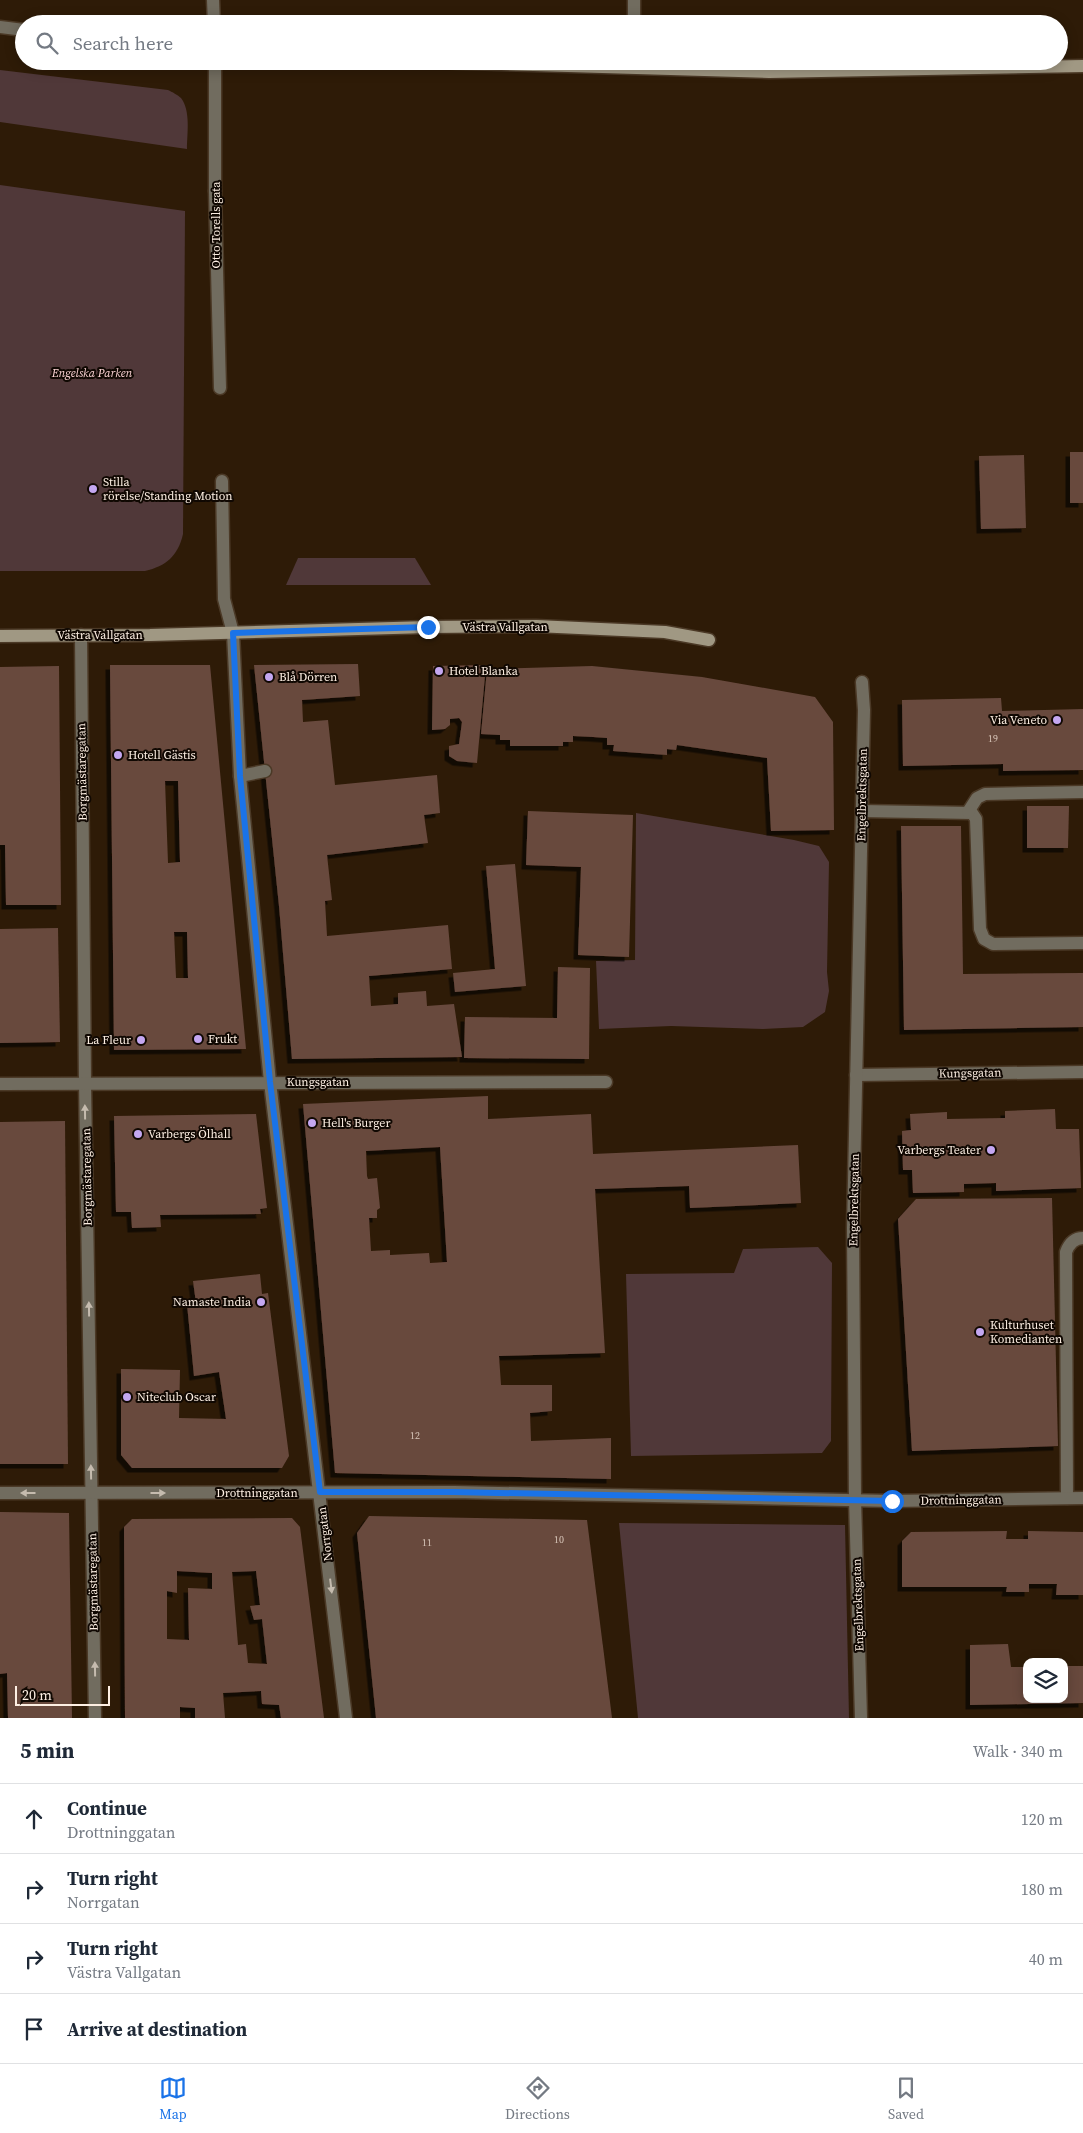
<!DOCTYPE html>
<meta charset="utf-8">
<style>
:root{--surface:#fff;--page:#f6f6f7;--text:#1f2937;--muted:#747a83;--line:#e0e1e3;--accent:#1a73e8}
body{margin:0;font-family:"Source Serif 4",serif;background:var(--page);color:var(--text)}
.controls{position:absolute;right:15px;bottom:15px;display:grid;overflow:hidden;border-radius:10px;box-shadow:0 2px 12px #0003}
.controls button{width:45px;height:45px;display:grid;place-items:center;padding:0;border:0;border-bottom:1px solid var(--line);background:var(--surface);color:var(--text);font:25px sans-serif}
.scale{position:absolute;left:15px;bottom:12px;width:95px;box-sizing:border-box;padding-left:5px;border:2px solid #fdefe3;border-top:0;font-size:14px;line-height:18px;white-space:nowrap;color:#fdefe3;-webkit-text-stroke:4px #100802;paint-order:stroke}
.stop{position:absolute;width:15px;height:15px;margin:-11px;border:4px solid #1a73e8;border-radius:50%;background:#fff}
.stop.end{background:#1a73e8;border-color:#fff;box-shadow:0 1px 5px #0008}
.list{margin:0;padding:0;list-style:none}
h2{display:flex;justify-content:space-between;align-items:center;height:65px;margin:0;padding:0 20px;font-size:21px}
h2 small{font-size:16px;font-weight:400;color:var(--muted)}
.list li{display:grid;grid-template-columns:32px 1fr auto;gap:15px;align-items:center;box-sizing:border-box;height:70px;padding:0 20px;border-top:1px solid var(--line)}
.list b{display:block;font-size:19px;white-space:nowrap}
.list p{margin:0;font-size:16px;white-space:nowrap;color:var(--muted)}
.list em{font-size:16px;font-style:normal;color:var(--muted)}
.icon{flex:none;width:28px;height:28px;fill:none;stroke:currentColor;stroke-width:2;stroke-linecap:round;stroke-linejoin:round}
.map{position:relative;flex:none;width:1083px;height:1718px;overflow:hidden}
.search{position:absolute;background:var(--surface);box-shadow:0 2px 12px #0003;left:15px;right:15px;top:15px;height:55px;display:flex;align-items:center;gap:12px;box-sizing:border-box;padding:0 18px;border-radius:28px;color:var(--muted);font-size:19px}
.sheet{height:345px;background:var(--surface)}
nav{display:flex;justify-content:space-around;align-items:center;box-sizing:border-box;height:70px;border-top:1px solid var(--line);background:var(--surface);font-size:14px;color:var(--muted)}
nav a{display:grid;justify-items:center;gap:2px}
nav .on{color:var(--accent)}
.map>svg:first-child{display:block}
.green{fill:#503839}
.building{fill:#68493e;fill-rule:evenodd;filter:url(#shadow)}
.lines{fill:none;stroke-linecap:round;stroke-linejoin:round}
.lane-casing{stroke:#4b3926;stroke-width:15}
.street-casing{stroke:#4b3926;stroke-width:15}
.secondary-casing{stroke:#4b3926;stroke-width:15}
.lane{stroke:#716c5f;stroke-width:12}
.street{stroke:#716c5f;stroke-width:12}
.secondary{stroke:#a09883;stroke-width:12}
.oneway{fill:#c5bbae}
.route{stroke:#1a73e8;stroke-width:6}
.poi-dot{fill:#c4a7f1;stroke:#100802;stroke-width:2}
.labels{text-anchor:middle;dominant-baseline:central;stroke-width:4;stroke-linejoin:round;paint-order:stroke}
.number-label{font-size:10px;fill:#d8c6ba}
.street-label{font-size:12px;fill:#fdefe3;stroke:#100802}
.park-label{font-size:12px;font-style:italic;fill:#fbd3d4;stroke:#100802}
.poi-label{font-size:12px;fill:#fdefe3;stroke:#100802;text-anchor:start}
</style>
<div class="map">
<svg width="1083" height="1718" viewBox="0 0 1083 1718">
<defs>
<filter id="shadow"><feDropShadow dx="-4.5" dy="4.5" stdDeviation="0" flood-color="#0009"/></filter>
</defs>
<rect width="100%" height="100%" fill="#2e1b07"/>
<g class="green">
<path d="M0,70L168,90C172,92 178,95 181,98C191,111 187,134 187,149L0,122Z"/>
<path d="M0,185L185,211L183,534C178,556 166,566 145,571H0Z"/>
<path d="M298,558H415L431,585H286Z"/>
<path d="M636,813L794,840L819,846L829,862L827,972L829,991L825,1012L803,1027L763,1029L671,1026L599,1029L596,961L635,960Z"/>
<path d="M818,1247L832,1263L831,1441L822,1453L631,1456L626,1274L734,1273L743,1249Z"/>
<path d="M619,1523L845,1525L849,1718H638Z"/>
</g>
<g class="building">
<rect x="1070" y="452" width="13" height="51"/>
<path d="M1024,455L1026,528L981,529L979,456Z"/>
<path d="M358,664L360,696L302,700L303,722L328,720L335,785L437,775L440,813L424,815L428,843L327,855L332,900L325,901L327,936L448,925L452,969L369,976L371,1006L398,1004V993L426,991L427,1006L454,1004L462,1057L292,1059L279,906L254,665Z"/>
<path d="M110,665H210L246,1049L114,1050ZM165,781H178L180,862L168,863ZM174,932H187L188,978H176Z"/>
<path d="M486,665L477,763L457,761L449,756V746L459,744L462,722L459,718L450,719V725L445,729L432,730L433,666Z"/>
<path d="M59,666L61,905H6L5,845H0V667Z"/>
<path d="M592,666L702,677L815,697L833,722L834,830L771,831L767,758L677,745L676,750L667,749V755L613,751L614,745H607V738L593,737L573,736V742H563V746H510V740H500V735L481,734L487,669Z"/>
<path d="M1001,698L1002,711L1083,709V770L1003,771V764L903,766L902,700Z"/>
<path d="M1027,806H1069L1068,848H1027Z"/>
<path d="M528,811L633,815L629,957L578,955L581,867L526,865Z"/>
<path d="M901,826H961L963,974L1083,973V1027L904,1030Z"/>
<path d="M515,864L526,986L455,992L453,973L495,969L486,866Z"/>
<path d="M58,928L60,1042L0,1043V929Z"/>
<path d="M558,967L590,968L589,1059L464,1058L465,1017L557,1018Z"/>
<path d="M488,1096V1119L591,1114L593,1154L798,1145L801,1203L690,1208L689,1186L595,1189L605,1353L499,1356L501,1385H552V1411L530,1413L531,1441L611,1438V1479L335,1473L303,1104ZM440,1147L447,1262L430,1263L429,1253L390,1255V1250L371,1251L369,1218H377V1210L380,1208L377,1178L368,1179L367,1176L366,1151Z"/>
<path d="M1055,1109L1056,1129H1079L1081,1188L996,1191V1183L964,1184V1192L913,1193L912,1170H903L902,1131L911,1130L910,1114L947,1112V1119L1005,1118V1111Z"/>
<path d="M256,1114L267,1208L260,1209L261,1214L160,1215L161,1227L132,1228L131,1212H116L114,1116Z"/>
<path d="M65,1121L68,1464H0V1122Z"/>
<path d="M1052,1198L1058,1446L912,1451L898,1219L916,1199Z"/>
<path d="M260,1274L262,1294L268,1293L289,1456L282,1468H132L121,1455V1369L180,1370L179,1418L226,1419L219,1372L194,1376L187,1304L196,1303L193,1281Z"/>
<path d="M0,1512L69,1513L72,1718H8L7,1673L0,1674Z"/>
<path d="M369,1516L587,1520L612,1718H376L357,1533Z"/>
<path d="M292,1518L300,1527L324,1718H281L279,1705L262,1704L261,1691L223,1693L225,1718H195V1708L180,1707V1718H125L124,1527L132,1519ZM177,1571L212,1573V1589L188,1588L189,1640L167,1639V1591L177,1593ZM256,1571L260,1605L250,1606L254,1620L262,1619L267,1664L248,1663L246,1644L238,1645L232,1572Z"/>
<path d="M1007,1531L1006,1539H1028V1531L1083,1532V1595H1056L1057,1584H1029V1592H1006L1007,1587H902V1541L911,1532Z"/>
<path d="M1008,1644L1011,1667H1027V1699H1064V1666H1083V1703L970,1705V1645Z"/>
</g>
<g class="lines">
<g class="lane-casing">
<g id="lane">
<path d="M215,191L220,388"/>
<path d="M240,776L265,771"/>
<path d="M862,811L972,813L976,819L980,929L984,939L993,944L1083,943"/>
<path d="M968,812L977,798L985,794L1083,792"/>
<path d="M1067,1498L1066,1252C1069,1244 1074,1238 1083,1238"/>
</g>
</g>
<g class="street-casing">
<g id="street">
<path d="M213,0L214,24"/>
<path d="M634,0V18"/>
<path d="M0,27L24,30"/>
<path d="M215,61V191"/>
<path d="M222,481L224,599L233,633L240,776L270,1082L346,1718"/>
<path d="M81,635L85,1083L95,1718"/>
<path d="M856,1075L1083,1072"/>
<path d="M0,1084L606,1082"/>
<path d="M0,1493L454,1492L892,1501L1083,1498"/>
<path d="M861,1718L855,1499L853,1228L864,710L862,682"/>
</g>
</g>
<g class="secondary-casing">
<g id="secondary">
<path d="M397,61L769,72L1083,66"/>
<path d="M0,636L150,635L428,627L536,626L665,632L709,640"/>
</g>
</g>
<use href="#lane" class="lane"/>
<use href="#street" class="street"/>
<use href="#secondary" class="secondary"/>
</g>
<defs><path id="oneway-solid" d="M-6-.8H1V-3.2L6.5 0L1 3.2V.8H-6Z" transform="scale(1.25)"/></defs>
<g class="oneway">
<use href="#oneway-solid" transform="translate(85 1112) rotate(-91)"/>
<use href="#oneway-solid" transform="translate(89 1309) rotate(-91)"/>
<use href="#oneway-solid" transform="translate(91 1472) rotate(-91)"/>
<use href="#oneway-solid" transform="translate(28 1493) rotate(-180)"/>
<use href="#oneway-solid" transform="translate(158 1493)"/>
<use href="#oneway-solid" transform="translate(331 1586) rotate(83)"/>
<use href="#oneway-solid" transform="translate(95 1669) rotate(-91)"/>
</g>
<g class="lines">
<path class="route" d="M428,627L233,633L240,776L270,1082L320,1492H454L892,1501"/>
</g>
<g class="poi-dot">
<circle cx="93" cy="489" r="5"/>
<circle cx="439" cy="671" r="5"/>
<circle cx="269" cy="677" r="5"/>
<circle cx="1057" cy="720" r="5"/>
<circle cx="118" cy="755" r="5"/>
<circle cx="198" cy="1039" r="5"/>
<circle cx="141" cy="1040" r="5"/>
<circle cx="312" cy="1123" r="5"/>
<circle cx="138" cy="1134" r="5"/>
<circle cx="991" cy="1150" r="5"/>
<circle cx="261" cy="1302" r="5"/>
<circle cx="980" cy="1332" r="5"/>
<circle cx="127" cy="1397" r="5"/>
</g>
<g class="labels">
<g class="number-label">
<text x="993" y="738">19</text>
<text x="415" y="1435">12</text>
<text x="559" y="1539">10</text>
<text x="427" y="1542">11</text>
</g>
<g class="street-label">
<text transform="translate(216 225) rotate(-90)">Otto Torells gata</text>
<text x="505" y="627">Västra Vallgatan</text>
<text x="100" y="635">Västra Vallgatan</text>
<text transform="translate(82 772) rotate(-91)">Borgmästaregatan</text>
<text transform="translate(862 795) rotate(-89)">Engelbrektsgatan</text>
<text transform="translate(970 1073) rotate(-1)">Kungsgatan</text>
<text x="318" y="1082">Kungsgatan</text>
<text transform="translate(87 1177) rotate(-91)">Borgmästaregatan</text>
<text transform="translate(854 1200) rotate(-89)">Engelbrektsgatan</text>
<text x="257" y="1493">Drottninggatan</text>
<text transform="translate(961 1500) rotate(-1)">Drottninggatan</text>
<text transform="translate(325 1534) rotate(-97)">Norrgatan</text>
<text transform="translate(93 1582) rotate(-91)">Borgmästaregatan</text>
<text transform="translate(858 1605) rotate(-92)">Engelbrektsgatan</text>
</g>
<g class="park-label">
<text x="92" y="373">Engelska Parken</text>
</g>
<g class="poi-label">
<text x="103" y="482">Stilla<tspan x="103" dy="14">rörelse/Standing Motion</tspan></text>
<text x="449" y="671">Hotel Blanka</text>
<text x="279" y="677">Blå Dörren</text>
<text x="1047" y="720" text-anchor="end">Via Veneto</text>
<text x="128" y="755">Hotell Gästis</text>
<text x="208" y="1039">Frukt</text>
<text x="131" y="1040" text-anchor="end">La Fleur</text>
<text x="322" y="1123">Hell's Burger</text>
<text x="148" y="1134">Varbergs Ölhall</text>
<text x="981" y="1150" text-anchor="end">Varbergs Teater</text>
<text x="251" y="1302" text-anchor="end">Namaste India</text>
<text x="990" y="1325">Kulturhuset<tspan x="990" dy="14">Komedianten</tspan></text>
<text x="137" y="1397">Niteclub Oscar</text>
</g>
</g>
</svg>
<div class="controls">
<button><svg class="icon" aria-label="layers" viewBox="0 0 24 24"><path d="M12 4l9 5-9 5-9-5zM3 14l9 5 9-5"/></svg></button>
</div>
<div class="scale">20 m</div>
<div class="stop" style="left:892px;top:1501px"></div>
<div class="stop end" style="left:428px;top:627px"></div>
<div class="search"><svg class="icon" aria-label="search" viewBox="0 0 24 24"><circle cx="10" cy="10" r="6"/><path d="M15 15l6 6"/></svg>Search here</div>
</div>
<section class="sheet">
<h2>5 min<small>Walk · 340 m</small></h2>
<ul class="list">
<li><svg class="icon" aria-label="ahead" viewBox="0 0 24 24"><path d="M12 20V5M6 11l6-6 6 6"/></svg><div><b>Continue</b><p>Drottninggatan</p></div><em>120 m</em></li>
<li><svg class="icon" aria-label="right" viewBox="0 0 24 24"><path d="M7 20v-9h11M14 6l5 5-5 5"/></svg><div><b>Turn right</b><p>Norrgatan</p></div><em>180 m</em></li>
<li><svg class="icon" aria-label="right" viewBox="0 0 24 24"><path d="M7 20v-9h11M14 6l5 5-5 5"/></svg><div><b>Turn right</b><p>Västra Vallgatan</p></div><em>40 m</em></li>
<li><svg class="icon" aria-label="arrive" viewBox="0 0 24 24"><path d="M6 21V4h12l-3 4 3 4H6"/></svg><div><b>Arrive at destination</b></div></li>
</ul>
</section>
<nav>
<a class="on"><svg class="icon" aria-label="map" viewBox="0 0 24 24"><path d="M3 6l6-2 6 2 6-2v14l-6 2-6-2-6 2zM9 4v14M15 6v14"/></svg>Map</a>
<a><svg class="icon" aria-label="directions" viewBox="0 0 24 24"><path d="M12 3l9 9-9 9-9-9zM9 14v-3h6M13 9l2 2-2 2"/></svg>Directions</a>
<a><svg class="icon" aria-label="saved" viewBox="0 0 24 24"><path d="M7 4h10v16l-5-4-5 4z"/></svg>Saved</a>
</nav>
